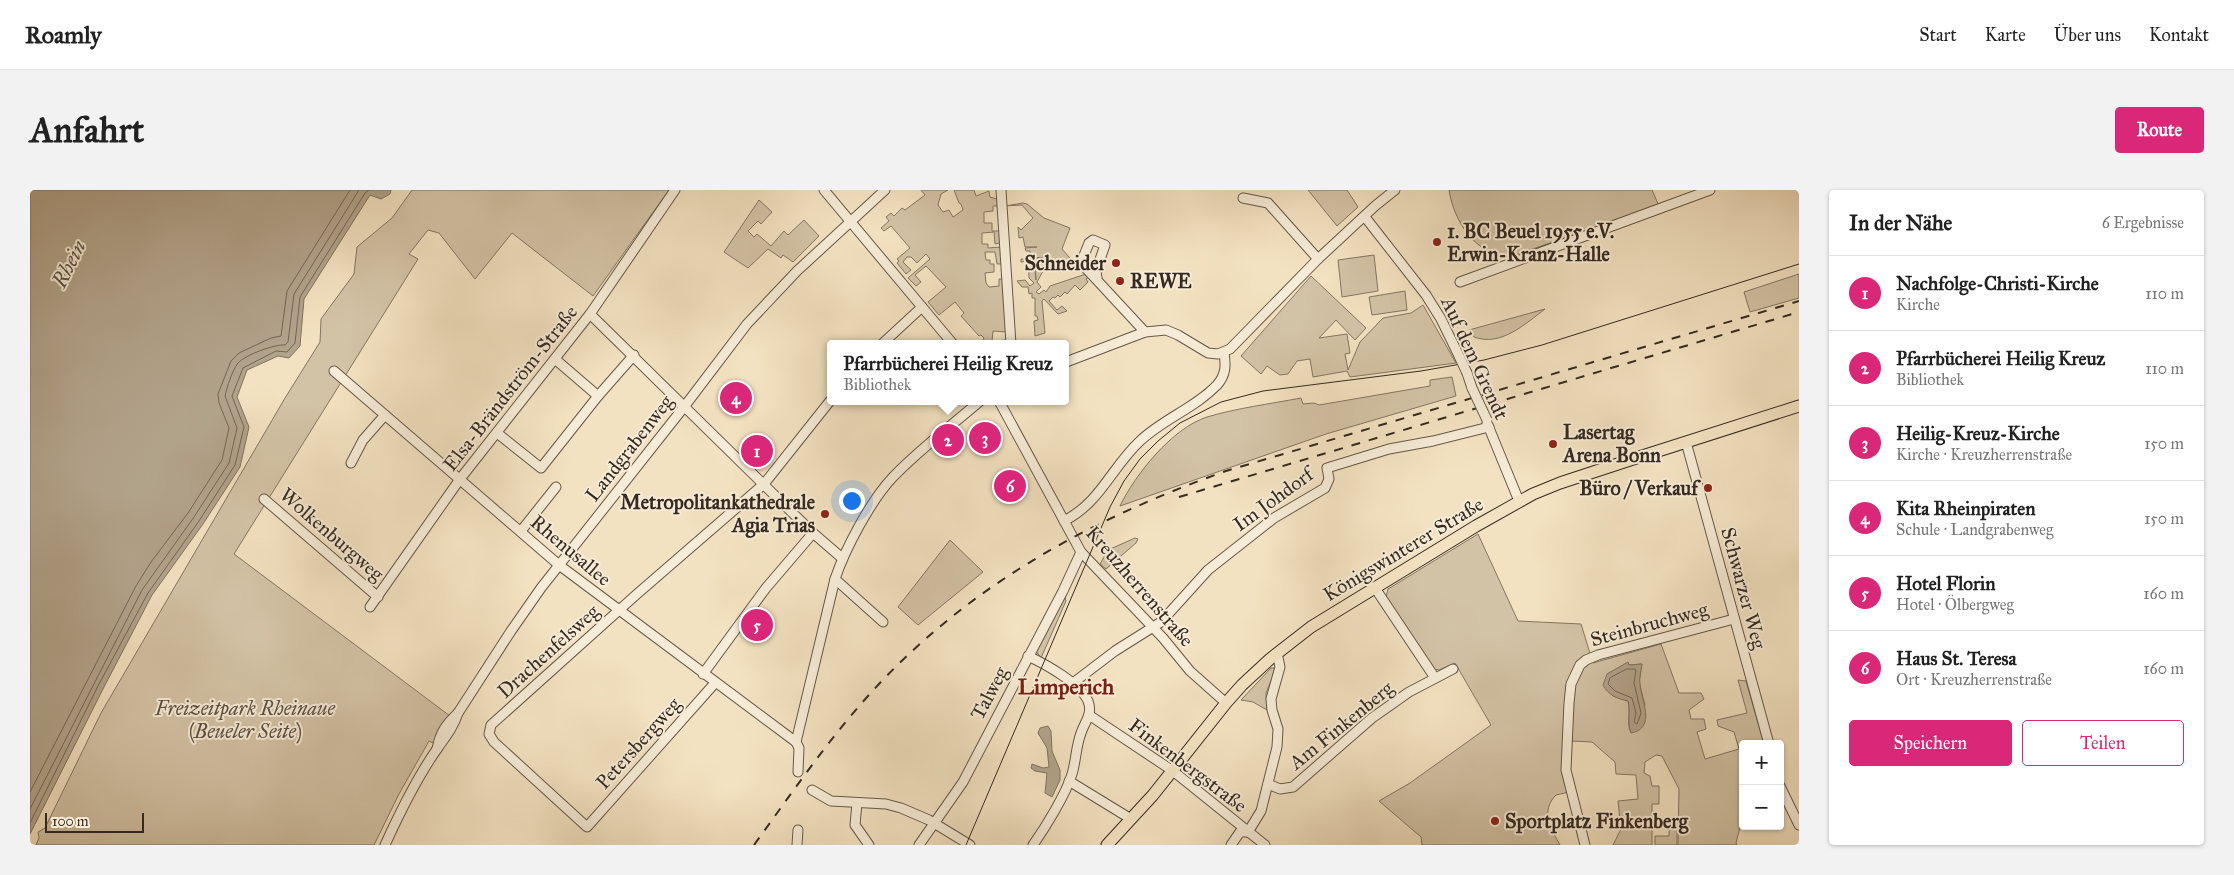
<!DOCTYPE html>
<html lang="de">
<meta charset="utf-8">
<style>
:root{--surface:#fff;--page:#f2f2f2;--text:#222;--muted:#767676;--line:#e0e0e0;--accent:#db2777}
body{margin:0;font-family:"IM FELL Great Primer",serif;background:var(--page);color:var(--text)}
.controls{position:absolute;right:15px;bottom:15px;display:grid;overflow:hidden;border-radius:5px;box-shadow:0 1px 4px #0004}
.controls button{width:45px;height:45px;display:grid;place-items:center;padding:0;border:0;border-bottom:1px solid var(--line);background:var(--surface);color:var(--text);font:25px sans-serif}
.scale{position:absolute;left:15px;bottom:12px;width:99px;box-sizing:border-box;padding-left:5px;border:2px solid #352a22;border-top:0;font-size:14px;line-height:18px;white-space:nowrap;color:#352a22;-webkit-text-stroke:4px #f7ecd7;paint-order:stroke}
.you{position:absolute;left:821px;top:310px;width:18px;height:18px;margin:-12px;border:4px solid #fff;border-radius:50%;background:#1a73e8;box-shadow:0 0 0 8px #1a73e833}
.badge{display:grid;place-items:center;width:32px;height:32px;border-radius:50%;background:var(--accent);color:#fff;font-size:16px;font-weight:700}
.pin{position:absolute;translate:-50% -50%;border:2px solid #fff;box-shadow:0 1px 5px #0006}
.popup{position:absolute;left:797px;top:150px;width:242px;height:65px;box-sizing:border-box;display:grid;place-content:center;border-radius:5px;background:var(--surface);filter:drop-shadow(0 1px 4px #0005);font-size:16px;white-space:nowrap;color:var(--muted)}
.popup b{font-size:19px;color:var(--text)}
.popup::after{content:'';position:absolute;left:50%;top:100%;margin-left:-10px;border:10px solid transparent;border-top-color:var(--surface)}
.list{margin:0;padding:0;list-style:none}
h2{display:flex;justify-content:space-between;align-items:center;height:65px;margin:0;padding:0 20px;font-size:21px}
h2 small{font-size:16px;font-weight:400;color:var(--muted)}
.list li{display:grid;grid-template-columns:32px 1fr auto;gap:15px;align-items:center;box-sizing:border-box;height:75px;padding:0 20px;border-top:1px solid var(--line)}
.list b{display:block;font-size:19px;white-space:nowrap}
.list p{margin:0;font-size:16px;white-space:nowrap;color:var(--muted)}
.list em{font-size:16px;font-style:normal;color:var(--muted)}
.actions{display:flex;gap:10px;padding:15px 20px}
.actions a{flex:1;padding:11px 0;border:1px solid var(--accent);border-radius:5px;text-align:center;font-size:18px;color:var(--accent)}
.actions .main{background:var(--accent);color:#fff}
.map{position:relative;flex:none;width:1769px;height:655px;overflow:hidden;border-radius:5px}
header{display:flex;align-items:center;gap:30px;box-sizing:border-box;height:70px;padding:0 25px;background:var(--surface);border-bottom:1px solid var(--line)}
header strong{font-size:24px}
nav{display:flex;gap:28px;margin-inline-start:auto;font-size:18px}
.intro{display:flex;align-items:center;justify-content:space-between;box-sizing:border-box;height:120px;padding:0 30px}
h1{margin:0;font-size:35px}
.button{padding:12px 22px;border-radius:5px;background:var(--accent);color:#fff;font-size:18px;font-weight:700}
main{display:flex;gap:30px;padding:0 30px}
aside{flex:1;background:var(--surface);border-radius:5px;box-shadow:0 1px 4px #0004}
.map>svg:first-child{display:block}
.green{fill:#d3c3a6;stroke:#847664;fill-rule:evenodd}
.water{fill:#b2a38b;stroke:#807361}
.lines{fill:none;stroke-linecap:round;stroke-linejoin:round}
.shore{stroke:#746656;stroke-width:1}
.minor-casing{stroke:#64584a;stroke-width:11}
.major-casing{stroke:#352a22;stroke-width:13}
.minor{stroke:#f7ecd7;stroke-width:9}
.major{stroke:#f3e2c1;stroke-width:11}
.tram{stroke:#352a22;stroke-width:1}
.rail{stroke:#352a22;stroke-width:2;stroke-dasharray:9 9;stroke-linecap:butt}
.minor-bridge-casing{stroke:#64584a;stroke-width:11;stroke-linecap:butt}
.minor-bridge{stroke:#f7ecd7;stroke-width:9}
.poi-dot{fill:#8f2418;stroke:#f7ecd7;stroke-width:2}
.labels{text-anchor:middle;dominant-baseline:central;stroke-width:4;stroke-linejoin:round;paint-order:stroke}
.poi-label{font-size:20px;font-weight:bold;fill:#352a22;stroke:#f7ecd7;text-anchor:start}
.street-label{font-size:20px;fill:#352a22;stroke:#f7ecd7}
.park-label{font-size:20px;font-style:italic;fill:#5c5043;stroke:#f7ecd7}
.water-label{font-size:21px;font-style:italic;fill:#5a4e42;stroke:#f7ecd7}
.quarter-label{font-size:22px;font-weight:bold;fill:#7a1f14;stroke:#f7ecd7}
</style>
<header>
<strong>Roamly</strong>
<nav><a>Start</a><a>Karte</a><a>Über uns</a><a>Kontakt</a></nav>
</header>
<div class="intro"><h1>Anfahrt</h1><a class="button">Route</a></div>
<main>
<div class="map">
<svg width="1769" height="655" viewBox="0 0 1769 655">
<rect width="100%" height="100%" fill="#f3e2c1"/>
<filter id="stains"><feTurbulence type="fractalNoise" baseFrequency=".004" numOctaves="4"/><feColorMatrix values="0 0 0 0 .2 0 0 0 0 .09 0 0 0 0 .02 0 0 0 .5 -.17"/></filter>
<radialGradient id="worn" r=".72"><stop offset=".6" stop-color="#630" stop-opacity="0"/><stop offset="1" stop-color="#630" stop-opacity=".3"/></radialGradient>
<g class="green">
<path d="M382,0H639L563,106L482,43L445,89L409,43L398,40L379,64L388,69L204,364L420,526L403,553L399,551L369,604L344,655H6L9,648L8,642L15,638L71,523L255,208L290,152L291,129L324,84L327,57L362,28Z"/>
<path d="M891,0H918L911,4L908,15L913,22L919,20L923,27L933,20L931,14L929,13L924,0H944L946,6L959,1L960,7L967,9L968,16H963V21L954,22V33H962V41H970V53L965,54L964,42L952,43V54H958V58L971,57L972,74H967L965,62H955L956,70H960V74H964V82L955,83L956,93L959,97L969,96V89H973L977,142L963,141L962,151L977,150V154H951L954,148L951,145L949,146L931,126L934,123L925,112L909,125L898,112L916,97L896,76L885,85L891,92L886,96L878,88L900,69L896,64L887,73L881,67H877L873,72L881,80L876,84L867,73L869,71L867,69L880,58L861,36L854,41L851,38L859,31L856,27L861,23L864,26L872,18L875,20L895,5Z"/>
<path d="M1278,0H1317L1328,17L1307,36Z"/>
<path d="M1419,0H1622L1629,16L1479,67C1446,65 1424,32 1419,0Z"/>
<path d="M729,10L742,22L731,34L728,31L718,41L724,47L727,44L741,56L754,41L758,45L774,30L789,46L763,72L753,65L751,68L738,59L718,78L694,62Z"/>
<path d="M993,13L997,14L1014,28L1040,38L1032,59L1046,75L1045,77L1030,82L1022,73L1013,81L1007,92L1011,97L1006,102L1009,104L1014,100L1016,102L1020,96L1056,84L1059,87L1056,89L1058,92L1050,100L1045,95L1037,104L1035,102L1030,107L1028,105L1025,108L1023,107L1019,111L1027,120L1032,116L1037,121L1028,124L1014,109L1012,111L1015,143L1005,146L1004,131L1008,130L1007,126H1005V108H1002V103L999,104L998,97H992L987,91L995,90L1000,96L1004,93L999,88L998,71L991,72V69L1004,70L1006,90L1005,68L1016,67L1001,69L1000,61H996L995,58L1007,57H995L993,47L989,48L988,37L991,40L1003,28L992,15L975,16Z"/>
<path d="M1344,65L1348,101L1312,107L1308,70Z"/>
<path d="M1769,84V108L1720,122L1714,102Z"/>
<path d="M1281,86L1336,138L1325,150L1306,130L1289,148L1317,144L1320,163L1315,164L1318,180L1330,152L1353,128L1381,123L1393,115L1426,173L1320,187L1317,181L1283,187L1280,169L1267,171L1258,184L1250,185L1237,176L1231,184L1211,166Z"/>
<path d="M1375,101L1377,120L1342,125L1339,107Z"/>
<path d="M1515,119C1495,134 1471,157 1444,147L1439,140Z"/>
<path d="M1422,187L1426,206L1296,244L1090,316C1105,285 1142,238 1177,227C1207,218 1240,214 1271,208L1273,214L1284,213L1289,215L1400,196V190Z"/>
<path d="M1448,344L1488,431L1551,434L1563,473L1631,454L1649,503H1671L1674,509L1659,520L1661,529H1674L1676,539L1667,542L1675,569L1709,559L1704,542L1688,536L1687,530L1717,523L1708,490L1716,491L1734,554H1713V625L1706,653L1707,655H1648L1649,599L1632,566L1626,565L1615,572L1614,583L1620,586L1622,596H1629V614H1622V655H1583L1591,639L1588,611L1608,609L1606,585L1586,584L1585,572L1562,552L1541,551L1539,602L1526,605C1510,621 1521,639 1530,655H1392L1391,647L1349,611L1380,593L1461,535L1425,473L1409,480L1403,479L1356,407L1358,399ZM1598,473L1599,475L1612,474L1609,492L1615,515L1601,543C1596,533 1601,522 1598,511L1583,506L1577,484Z"/>
<path d="M1105,348L1108,349L1106,353L1076,379L1070,374L1078,360Z"/>
<path d="M920,350L953,382L888,435L868,417Z"/>
<path d="M1034,403L1036,411L1011,468L1005,460Z"/>
<path d="M1241,478H1244L1245,481L1236,503L1237,520L1223,512L1211,510Z"/>
<path d="M1639,632H1647V655H1625V646H1639Z"/>
</g>
<g class="water">
<path d="M0,0H361L360,4L351,9L340,5L274,109L270,156L259,168L248,166L217,180L207,207L219,237L210,277L173,334L122,405L74,497L0,644Z"/>
<path d="M1598,472L1599,475L1612,474C1611,481 1609,488 1610,494C1611,510 1627,538 1601,543C1597,533 1601,522 1598,511C1588,509 1578,505 1573,495L1577,484Z"/>
<path d="M1018,536L1021,541L1022,561L1030,580V590L1022,607L1015,603L1017,583L1005,581L1001,578L1002,574L1013,578L1019,577L1017,558L1008,543L1010,538Z"/>
</g>
<g class="lines">
<g class="shore">
<path d="M1597,479H1604L1606,480L1604,493L1611,523L1607,534L1604,532L1606,523L1602,508L1585,501L1578,494L1580,488Z"/>
<path d="M0,602L106,396L121,372L158,323L192,270L199,238L189,213L188,204L201,171L209,163L241,148L251,146L257,101L320,0"/>
<path d="M0,619L112,400L164,327L199,273L207,238L195,206C197,197 202,181 208,173C215,165 245,154 255,155L258,152L264,104L329,0"/>
<path d="M0,633L69,494L118,403L169,331L205,275L214,237L202,206L213,178L246,161L257,162L265,153L270,107L335,3L339,0"/>
</g>
<g class="minor-casing">
<g id="minor">
<path d="M794,0L923,154"/>
<path d="M971,0L981,154"/>
<path d="M1213,8L1238,13L1288,69"/>
<path d="M1335,27L1396,105L1411,129L1430,168"/>
<path d="M1067,88L1066,81L1075,55L1063,50L1059,53L1051,73L1115,142"/>
<path d="M1430,92L1680,0"/>
<path d="M560,124L783,343L812,368"/>
<path d="M852,154L892,117"/>
<path d="M525,169L568,206"/>
<path d="M1036,172L1115,142L1136,140L1148,145L1178,163L1188,164L1200,159L1288,69L1345,16L1365,0"/>
<path d="M304,181L529,375L766,552"/>
<path d="M1437,183L1442,198"/>
<path d="M969,211L1051,362L1133,448L1160,481L1196,513"/>
<path d="M1457,233L1489,311"/>
<path d="M467,243L511,278L568,206L604,165"/>
<path d="M1656,252L1739,554"/>
<path d="M321,273L333,250L355,225"/>
<path d="M234,309L348,407"/>
<path d="M1034,331C1071,312 1081,278 1110,251C1133,229 1165,218 1187,195C1196,185 1196,175 1194,163"/>
<path d="M491,341L526,297"/>
<path d="M805,389L853,432"/>
<path d="M1345,398L1405,488"/>
<path d="M340,417L430,289L560,124L645,0"/>
<path d="M998,466C1015,474 1050,493 1058,511C1063,524 1055,531 1051,543C1046,556 1046,571 1042,584C1036,604 1015,638 1003,655"/>
<path d="M673,484L736,398L783,343"/>
<path d="M685,493L557,637L464,552L459,544L461,535L607,404L734,294L800,211"/>
<path d="M1043,493L1085,461L1131,432L1178,380L1244,328L1295,298L1299,289L1297,278L1359,259L1403,251L1459,237"/>
<path d="M1059,525L1143,581L1235,655"/>
<path d="M407,559C410,543 416,534 428,523L481,441L511,398L654,217L717,134L767,81L855,0"/>
<path d="M768,582L769,558L766,552L805,389C815,359 841,310 863,287C890,259 921,236 950,211"/>
<path d="M1039,591L1101,629"/>
<path d="M1238,594L1250,599L1263,597L1342,528L1379,502L1423,479"/>
<path d="M1750,596L1769,635"/>
<path d="M782,600L801,611L856,614L871,618L899,630L940,655"/>
<path d="M827,613L825,635L839,655"/>
<path d="M1218,642L1231,621L1247,557L1248,539L1242,520L1241,509L1250,477L1247,463"/>
<path d="M355,655C370,622 386,589 407,559C416,546 423,538 428,523"/>
<path d="M767,655L768,640"/>
<path d="M889,655L933,592L1033,401L1051,362"/>
<path d="M1201,655L1210,642H1218"/>
<path d="M1555,655L1536,580L1539,513L1541,494L1550,475L1556,470L1568,465L1704,429"/>
</g>
</g>
<g class="major-casing">
<path id="major" d="M1077,655L1123,605L1196,513L1212,495L1240,469L1281,437L1446,336L1503,304L1530,293L1603,269L1769,216"/>
</g>
<use href="#minor" class="minor"/>
<use href="#major" class="major"/>
<path class="tram" d="M936,655L1080,317L1094,291L1110,269L1128,251L1150,233L1191,212L1233,201L1391,181L1454,170L1512,155L1769,74"/>
<g class="rail">
<path d="M1149,307L1769,122"/>
<path d="M724,655C764,600 802,544 849,494C946,391 1064,328 1196,281L1769,111"/>
</g>
<g class="minor-bridge-casing">
<g id="minor-bridge">
<path d="M1430,168L1437,183"/>
<path d="M1442,198L1457,230"/>
</g>
</g>
<use href="#minor-bridge" class="minor-bridge"/>
</g>
<g class="poi-dot">
<circle cx="1407" cy="52" r="5"/>
<circle cx="1086" cy="73" r="5"/>
<circle cx="1090" cy="91" r="5"/>
<circle cx="1523" cy="254" r="5"/>
<circle cx="1678" cy="298" r="5"/>
<circle cx="795" cy="324" r="5"/>
<circle cx="1465" cy="631" r="5"/>
</g>
<g class="labels">
<g class="poi-label">
<text x="1417" y="41">1. BC Beuel 1955 e.V.<tspan x="1417" dy="23">Erwin-Kranz-Halle</tspan></text>
<text x="1076" y="73" text-anchor="end">Schneider</text>
<text x="1100" y="91">REWE</text>
<text x="1533" y="242">Lasertag<tspan x="1533" dy="23">Arena Bonn</tspan></text>
<text x="1668" y="298" text-anchor="end">Büro / Verkauf</text>
<text x="785" y="312" text-anchor="end">Metropolitankathedrale<tspan x="785" dy="23">Agia Trias</tspan></text>
<text x="1475" y="631">Sportplatz Finkenberg</text>
</g>
<g class="street-label">
<text transform="translate(1445 168) rotate(65)">Auf dem Grendt</text>
<text transform="translate(480 198) rotate(-52)">Elsa-Brändström-Straße</text>
<text transform="translate(599 258) rotate(-52)">Landgrabenweg</text>
<text transform="translate(1243 309) rotate(-36)">Im Johdorf</text>
<text transform="translate(302 344) rotate(41)">Wolkenburgweg</text>
<text transform="translate(1373 359) rotate(-31)">Königswinterer Straße</text>
<text transform="translate(541 360) rotate(40)">Rhenusallee</text>
<text transform="translate(1110 396) rotate(49)">Kreuzherrenstraße</text>
<text transform="translate(1714 398) rotate(75)">Schwarzer Weg</text>
<text transform="translate(1619 434) rotate(-15)">Steinbruchweg</text>
<text transform="translate(518 461) rotate(-42)">Drachenfelsweg</text>
<text transform="translate(959 503) rotate(-62)">Talweg</text>
<text transform="translate(1311 535) rotate(-39)">Am Finkenberg</text>
<text transform="translate(608 553) rotate(-48)">Petersbergweg</text>
<text transform="translate(1158 575) rotate(37)">Finkenbergstraße</text>
</g>
<g class="park-label">
<text x="215" y="518">Freizeitpark Rheinaue<tspan x="215" dy="23">(Beueler Seite)</tspan></text>
</g>
<g class="water-label">
<text transform="translate(39 74) rotate(-63)">Rhein</text>
</g>
<g class="quarter-label">
<text x="1036" y="496">Limperich</text>
</g>
</g>
<rect width="100%" height="100%" filter="url(#stains)"/>
<rect width="100%" height="100%" fill="url(#worn)"/>
</svg>
<div class="controls">
<button>+</button>
<button>−</button>
</div>
<div class="scale">100 m</div>
<div class="you"></div>
<div class="pin badge" style="left:727px;top:261px">1</div>
<div class="pin badge" style="left:918px;top:250px">2</div>
<div class="popup"><b>Pfarrbücherei Heilig Kreuz</b>Bibliothek</div>
<div class="pin badge" style="left:955px;top:248px">3</div>
<div class="pin badge" style="left:706px;top:208px">4</div>
<div class="pin badge" style="left:727px;top:435px">5</div>
<div class="pin badge" style="left:980px;top:296px">6</div>
</div>
<aside>
<h2>In der Nähe<small>6 Ergebnisse</small></h2>
<ul class="list">
<li><span class="badge">1</span><div><b>Nachfolge-Christi-Kirche</b><p>Kirche</p></div><em>110 m</em></li>
<li><span class="badge">2</span><div><b>Pfarrbücherei Heilig Kreuz</b><p>Bibliothek</p></div><em>110 m</em></li>
<li><span class="badge">3</span><div><b>Heilig-Kreuz-Kirche</b><p>Kirche · Kreuzherrenstraße</p></div><em>150 m</em></li>
<li><span class="badge">4</span><div><b>Kita Rheinpiraten</b><p>Schule · Landgrabenweg</p></div><em>150 m</em></li>
<li><span class="badge">5</span><div><b>Hotel Florin</b><p>Hotel · Ölbergweg</p></div><em>160 m</em></li>
<li><span class="badge">6</span><div><b>Haus St. Teresa</b><p>Ort · Kreuzherrenstraße</p></div><em>160 m</em></li>
</ul>
<div class="actions"><a class="main">Speichern</a><a>Teilen</a></div>
</aside>
</main>
